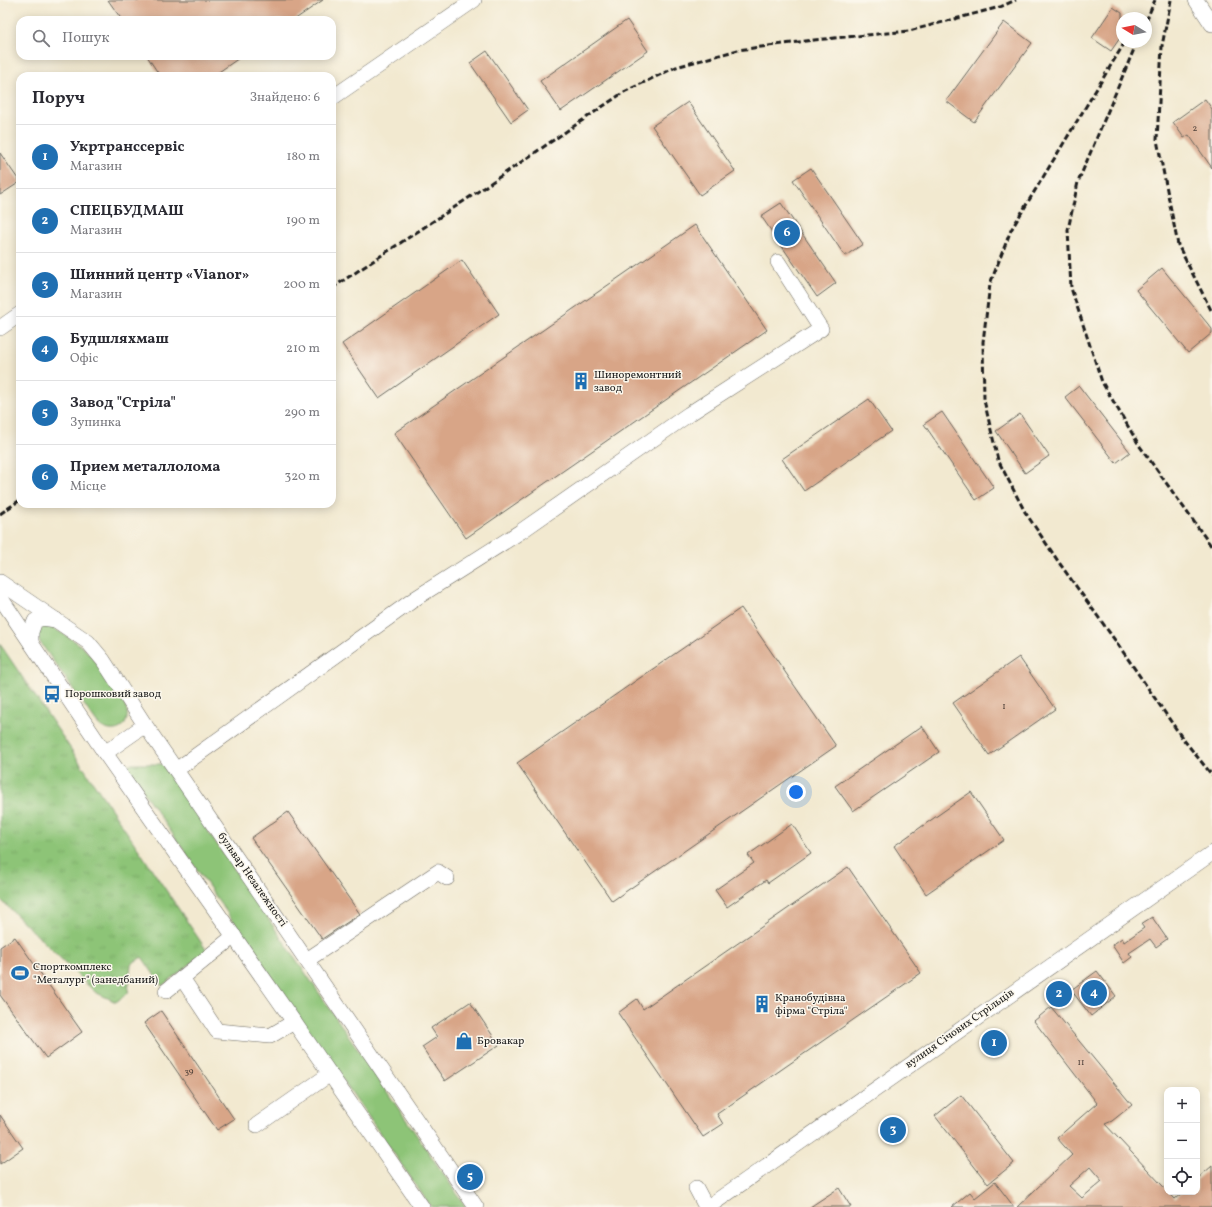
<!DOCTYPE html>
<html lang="uk">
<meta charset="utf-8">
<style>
:root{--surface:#fff;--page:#f7f7f7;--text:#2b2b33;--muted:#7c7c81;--line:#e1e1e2;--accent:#1f6fb2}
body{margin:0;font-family:Vollkorn,serif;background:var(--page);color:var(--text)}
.controls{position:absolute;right:12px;bottom:12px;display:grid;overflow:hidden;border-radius:8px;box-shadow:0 2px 10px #0003}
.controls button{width:36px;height:36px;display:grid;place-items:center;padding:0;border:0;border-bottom:1px solid var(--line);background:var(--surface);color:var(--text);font:20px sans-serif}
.compass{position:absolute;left:1116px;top:12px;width:36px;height:36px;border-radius:50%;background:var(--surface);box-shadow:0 2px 10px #0003;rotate:280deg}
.you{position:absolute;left:796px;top:792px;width:14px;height:14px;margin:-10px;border:3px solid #fff;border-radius:50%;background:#1a73e8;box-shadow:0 0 0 6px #1a73e833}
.badge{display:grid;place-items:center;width:26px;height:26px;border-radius:50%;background:var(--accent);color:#fff;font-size:13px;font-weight:700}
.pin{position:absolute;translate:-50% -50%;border:2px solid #fff;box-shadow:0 1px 4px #0006}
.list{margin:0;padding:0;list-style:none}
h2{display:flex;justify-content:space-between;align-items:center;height:52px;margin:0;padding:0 16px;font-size:17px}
h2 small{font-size:13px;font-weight:400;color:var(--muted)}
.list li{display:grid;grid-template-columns:26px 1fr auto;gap:12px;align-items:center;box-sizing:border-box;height:64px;padding:0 16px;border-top:1px solid var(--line)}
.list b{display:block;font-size:15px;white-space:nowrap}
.list p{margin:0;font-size:13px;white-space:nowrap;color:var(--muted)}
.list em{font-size:13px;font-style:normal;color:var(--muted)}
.icon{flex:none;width:22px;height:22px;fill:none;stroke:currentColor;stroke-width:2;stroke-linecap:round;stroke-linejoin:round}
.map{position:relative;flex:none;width:1212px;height:1207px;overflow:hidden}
.search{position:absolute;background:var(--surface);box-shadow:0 2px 10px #0003;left:16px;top:16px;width:320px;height:44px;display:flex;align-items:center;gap:10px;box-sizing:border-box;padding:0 14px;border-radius:12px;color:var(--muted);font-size:15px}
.panel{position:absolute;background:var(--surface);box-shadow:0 2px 10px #0003;left:16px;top:72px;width:320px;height:436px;border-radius:12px}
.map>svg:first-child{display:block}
.green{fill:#8dc477;stroke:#54704a}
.park{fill:url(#park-tufts);stroke:#54704a}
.building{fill:#d8a587;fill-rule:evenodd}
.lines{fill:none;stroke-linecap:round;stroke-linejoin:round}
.minor-casing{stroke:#67645b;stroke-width:16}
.minor{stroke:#fff;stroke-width:15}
.rail{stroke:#1c1c1c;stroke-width:3;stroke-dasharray:6 3;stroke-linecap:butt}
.labels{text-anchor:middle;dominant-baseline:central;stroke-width:3;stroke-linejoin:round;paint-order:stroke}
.number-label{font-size:9px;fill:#4b3e37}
.poi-label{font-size:11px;fill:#1c1c1c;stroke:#fbf7ec;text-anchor:start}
.street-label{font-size:11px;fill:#1c1c1c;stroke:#fbf7ec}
</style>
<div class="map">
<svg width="1212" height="1207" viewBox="0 0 1212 1207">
<defs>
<pattern id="park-tufts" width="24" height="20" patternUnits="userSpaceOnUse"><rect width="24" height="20" fill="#8dc477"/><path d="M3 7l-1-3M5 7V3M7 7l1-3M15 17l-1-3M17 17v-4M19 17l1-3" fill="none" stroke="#79a866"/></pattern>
</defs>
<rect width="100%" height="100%" fill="#fbf7ec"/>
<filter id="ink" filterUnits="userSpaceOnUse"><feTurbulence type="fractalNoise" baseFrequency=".025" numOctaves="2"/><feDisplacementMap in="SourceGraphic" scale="8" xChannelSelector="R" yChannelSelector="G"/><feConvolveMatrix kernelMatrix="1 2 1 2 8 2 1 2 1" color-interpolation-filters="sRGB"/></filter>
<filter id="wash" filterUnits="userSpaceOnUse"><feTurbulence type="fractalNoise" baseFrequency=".012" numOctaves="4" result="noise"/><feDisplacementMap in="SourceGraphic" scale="16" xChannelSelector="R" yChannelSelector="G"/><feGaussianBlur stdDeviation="0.9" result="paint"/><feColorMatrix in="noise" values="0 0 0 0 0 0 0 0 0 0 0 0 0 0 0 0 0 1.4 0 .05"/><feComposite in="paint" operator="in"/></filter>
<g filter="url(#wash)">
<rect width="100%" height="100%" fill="#f2e9d0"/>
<g class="green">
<path d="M44,624C61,632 80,642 92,657C100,666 106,677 113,687C117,694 125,703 127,711C130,731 109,736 97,723L35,635V630Z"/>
<path d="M124,764H162L466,1207H431Z"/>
</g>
<path class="park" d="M0,644L207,951L162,986L142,957L131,964L128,993L116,1002L95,992L0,899Z"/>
<g id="blocks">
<g class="building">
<path d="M108,0H323L294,20H122Z"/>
<path d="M1113,7L1122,13V35L1111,51L1092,38Z"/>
<path d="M627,20L648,51L561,111L540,81Z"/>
<path d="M1004,22L1032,43L974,122L946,101Z"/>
<path d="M487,51L528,110L511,122L470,63Z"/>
<path d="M147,56H242L213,76H160Z"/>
<path d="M1205,99L1212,109V168L1189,135L1184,138L1173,122Z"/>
<path d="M688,102L735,171L700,195L652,126Z"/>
<path d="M0,153L20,182L0,195Z"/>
<path d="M811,168L863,244L845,256L793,180Z"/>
<path d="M781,203L836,283L817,297L761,216Z"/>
<path d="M695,225L767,330L466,538L394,433Z"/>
<path d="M462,260L499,314L379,398L342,344Z"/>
<path d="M1162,268L1212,329V333L1188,353L1136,290Z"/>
<path d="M1079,386L1130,452L1116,463L1065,397Z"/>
<path d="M869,399L891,431L804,491L782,459Z"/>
<path d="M942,412L994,488L976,500L924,424Z"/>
<path d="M1020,414L1049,456L1025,473L996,431Z"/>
<path d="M741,608L836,746L612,901L517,763Z"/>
<path d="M1019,657L1055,709L989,755L953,703Z"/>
<path d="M922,726L939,752L853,811L835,786Z"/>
<path d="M971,792L1004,840L926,894L894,846Z"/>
<path d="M288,812L360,914L322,939L251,838Z"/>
<path d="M792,824L811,853L768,883L766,880L727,907L715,890L754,863L748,855Z"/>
<path d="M848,867L921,973L717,1114L723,1124L703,1137L618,1013L637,999L643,1009Z"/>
<path d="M1152,917L1167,939L1156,947L1150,939L1129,953L1132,957L1124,963L1112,945L1122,938L1124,942L1144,928L1141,924Z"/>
<path d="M15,937L82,1032L46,1058L0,995V947Z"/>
<path d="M1097,971L1116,996L1091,1016L1071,990Z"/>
<path d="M470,1002L499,1045L445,1081L422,1047L437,1037L431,1028Z"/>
<path d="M1051,1007L1132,1105L1112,1121L1105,1124L1175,1199L1183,1192H1197V1179L1212,1166V1207H1017L1072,1155L1057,1138L1097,1103L1034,1021ZM1090,1167L1102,1181L1082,1198L1069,1186Z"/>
<path d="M161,1011L234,1119L217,1130L144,1023Z"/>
<path d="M961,1095L1014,1163L988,1184L935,1116Z"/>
<path d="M0,1115L23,1148L0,1164Z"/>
<path d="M995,1182L1014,1207H952L970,1192L975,1198Z"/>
<path d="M839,1188L851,1207H810Z"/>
</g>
</g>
</g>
<g filter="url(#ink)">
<use href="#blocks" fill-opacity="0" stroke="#67645b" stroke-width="1"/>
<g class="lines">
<g class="minor-casing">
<g id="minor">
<path d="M1196,0L1212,24"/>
<path d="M332,98L474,0"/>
<path d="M0,328L20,314"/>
<path d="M0,582L88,642L103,660L145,725L476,1207"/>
<path d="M0,597L105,753L294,1022L422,1207"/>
<path d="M31,643V632L35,621L42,618L56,620"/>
<path d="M105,753L145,725"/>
<path d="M176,770L416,598L520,532L689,414L821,329L778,262"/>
<path d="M307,960L438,872L447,878"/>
<path d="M182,978L217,1031L270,1036L294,1022"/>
<path d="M166,991L234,936"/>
<path d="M257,1125L330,1074"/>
<path d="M696,1188L706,1207"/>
<path d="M708,1207L1212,853"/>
</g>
</g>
<use href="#minor" class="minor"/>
<g class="rail">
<path d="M1171,0L1162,46L1157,140L1178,245L1212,312"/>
<path d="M1146,21L1155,0"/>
<path d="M1125,42L1011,230L990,284L983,342L984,400L998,460L1025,512L1060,564L1117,643L1183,739L1212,775"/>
<path d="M1137,42L1078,182L1068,230L1071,288L1102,382L1139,445L1212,547"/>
<path d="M332,288L467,199L624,92L676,67L738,50L814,40L909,31L1000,7L1016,0"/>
<path d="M0,514L20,500"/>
</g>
</g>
</g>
<defs>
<g id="building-bare" transform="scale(1.38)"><path d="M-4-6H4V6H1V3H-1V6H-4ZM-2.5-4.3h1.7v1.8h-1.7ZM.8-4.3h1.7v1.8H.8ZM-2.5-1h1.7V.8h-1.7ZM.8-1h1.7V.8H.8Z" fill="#1f6fb2" stroke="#fbf7ec" stroke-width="2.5" paint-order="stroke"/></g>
<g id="bus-bare" transform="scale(1.38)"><path d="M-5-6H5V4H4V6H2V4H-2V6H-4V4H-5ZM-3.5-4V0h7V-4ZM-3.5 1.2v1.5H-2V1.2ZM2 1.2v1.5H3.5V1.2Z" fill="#1f6fb2" stroke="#fbf7ec" stroke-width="2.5" paint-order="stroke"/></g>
<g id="stadium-bare" transform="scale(1.38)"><path d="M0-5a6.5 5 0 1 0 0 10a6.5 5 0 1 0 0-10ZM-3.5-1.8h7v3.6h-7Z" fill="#1f6fb2" stroke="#fbf7ec" stroke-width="2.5" paint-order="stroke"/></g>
<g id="shop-bare" transform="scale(1.38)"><path d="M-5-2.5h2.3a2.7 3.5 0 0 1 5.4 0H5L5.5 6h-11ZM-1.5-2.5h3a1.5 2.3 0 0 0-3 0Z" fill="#1f6fb2" stroke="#fbf7ec" stroke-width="2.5" paint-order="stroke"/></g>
</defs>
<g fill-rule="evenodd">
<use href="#building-bare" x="581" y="381"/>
<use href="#bus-bare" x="52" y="694"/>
<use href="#stadium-bare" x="20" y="973"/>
<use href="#building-bare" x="762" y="1004"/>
<use href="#shop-bare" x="464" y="1041"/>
</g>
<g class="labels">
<g class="number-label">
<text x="1195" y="128">2</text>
<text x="1004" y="706">1</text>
<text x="1081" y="1062">11</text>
<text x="189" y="1071">39</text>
</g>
<g class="poi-label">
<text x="594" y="375">Шиноремонтний<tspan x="594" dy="13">завод</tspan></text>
<text x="65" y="694">Порошковий завод</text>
<text x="33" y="967">Спорткомплекс<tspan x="33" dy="13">"Металург" (занедбаний)</tspan></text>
<text x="775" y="998">Кранобудівна<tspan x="775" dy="13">фірма "Стріла"</tspan></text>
<text x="477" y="1041">Бровакар</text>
</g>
<g class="street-label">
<text transform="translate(252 880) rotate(55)">бульвар Незалежності</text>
<text transform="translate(960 1029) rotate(-35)">вулиця Січових Стрільців</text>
</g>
</g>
</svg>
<div class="controls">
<button>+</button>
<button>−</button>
<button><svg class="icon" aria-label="locate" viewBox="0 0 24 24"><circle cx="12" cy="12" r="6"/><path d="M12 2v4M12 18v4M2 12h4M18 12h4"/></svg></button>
</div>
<svg class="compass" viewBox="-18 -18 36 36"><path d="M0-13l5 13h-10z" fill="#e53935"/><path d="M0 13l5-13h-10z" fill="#7c7c81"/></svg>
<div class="you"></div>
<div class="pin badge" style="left:994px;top:1043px">1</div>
<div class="pin badge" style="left:1059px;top:994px">2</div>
<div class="pin badge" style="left:893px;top:1130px">3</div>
<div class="pin badge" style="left:1094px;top:993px">4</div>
<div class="pin badge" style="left:470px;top:1177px">5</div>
<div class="pin badge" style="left:787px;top:233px">6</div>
<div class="search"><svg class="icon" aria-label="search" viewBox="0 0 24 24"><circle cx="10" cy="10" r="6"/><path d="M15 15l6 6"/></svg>Пошук</div>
<section class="panel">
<h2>Поруч<small>Знайдено: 6</small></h2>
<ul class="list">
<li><span class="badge">1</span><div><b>Укртранссервіс</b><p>Магазин</p></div><em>180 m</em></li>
<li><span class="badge">2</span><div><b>СПЕЦБУДМАШ</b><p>Магазин</p></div><em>190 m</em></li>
<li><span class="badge">3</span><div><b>Шинний центр «Vianor»</b><p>Магазин</p></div><em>200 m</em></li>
<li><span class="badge">4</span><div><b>Будшляхмаш</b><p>Офіс</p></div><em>210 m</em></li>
<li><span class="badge">5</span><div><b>Завод &quot;Стріла&quot;</b><p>Зупинка</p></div><em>290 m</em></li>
<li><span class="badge">6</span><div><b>Прием металлолома</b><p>Місце</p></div><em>320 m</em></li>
</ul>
</section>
</div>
